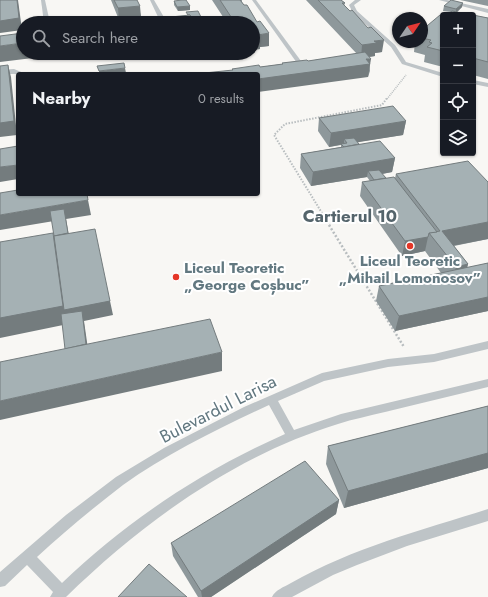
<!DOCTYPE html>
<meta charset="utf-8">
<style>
:root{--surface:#171b24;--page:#20242c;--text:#f1f3f6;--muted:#9ea1a6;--line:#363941}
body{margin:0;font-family:Jost,sans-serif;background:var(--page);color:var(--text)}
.controls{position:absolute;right:12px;top:12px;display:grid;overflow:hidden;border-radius:4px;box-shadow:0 1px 3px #0004}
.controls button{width:36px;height:36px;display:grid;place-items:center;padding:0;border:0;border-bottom:1px solid var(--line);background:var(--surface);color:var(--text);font:20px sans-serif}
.compass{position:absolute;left:392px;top:12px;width:36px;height:36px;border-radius:50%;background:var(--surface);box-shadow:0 1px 3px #0004;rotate:55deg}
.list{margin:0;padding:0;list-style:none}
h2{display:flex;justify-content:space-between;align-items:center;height:52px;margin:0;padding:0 16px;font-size:17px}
h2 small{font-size:13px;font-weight:400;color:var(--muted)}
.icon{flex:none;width:22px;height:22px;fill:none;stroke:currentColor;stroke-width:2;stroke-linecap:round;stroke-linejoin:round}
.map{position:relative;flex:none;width:488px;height:597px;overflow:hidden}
.search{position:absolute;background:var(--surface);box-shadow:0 1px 3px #0004;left:16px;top:16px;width:244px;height:44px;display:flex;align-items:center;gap:10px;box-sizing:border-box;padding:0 14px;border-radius:22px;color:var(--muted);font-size:15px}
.panel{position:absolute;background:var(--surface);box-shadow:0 1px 3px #0004;left:16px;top:72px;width:244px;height:124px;border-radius:4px}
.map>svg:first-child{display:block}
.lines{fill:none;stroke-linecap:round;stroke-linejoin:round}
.path-far2{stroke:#b8bdbf;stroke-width:1.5;stroke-dasharray:1 1;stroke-linecap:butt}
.path-far1{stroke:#b8bdbf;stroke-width:2;stroke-dasharray:1.5 1.5;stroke-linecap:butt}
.path{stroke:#b8bdbf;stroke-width:2.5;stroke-dasharray:2 2;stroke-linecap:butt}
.lane{fill:#bec4c7;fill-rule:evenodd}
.wall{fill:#8e989b}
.shaded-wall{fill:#747c7e}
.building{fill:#a5b1b4;stroke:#747c7e}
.poi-dot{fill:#e53627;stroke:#fff;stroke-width:1.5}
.labels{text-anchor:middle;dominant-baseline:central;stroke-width:4;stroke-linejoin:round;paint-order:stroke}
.poi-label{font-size:15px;font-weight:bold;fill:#627880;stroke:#fff}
.quarter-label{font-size:17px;font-weight:bold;fill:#54646b;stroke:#fff}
.near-street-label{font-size:18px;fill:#627880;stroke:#fff}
</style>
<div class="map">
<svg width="488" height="597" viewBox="0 0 488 597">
<rect width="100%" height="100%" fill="#f8f7f4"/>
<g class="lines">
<path class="path-far2" d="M387,99L406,75"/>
<path class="path-far1" d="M330,226L274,135L285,124L382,105L387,98"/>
<path class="path" d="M329,225L404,347"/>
<g class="lane">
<path d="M41,0H45L50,23H44Z"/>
<path d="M150,0H154L165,19L160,23H154L159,19Z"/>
<path d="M252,0H256L301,61V63H297Z"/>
<path d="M355,0H361L354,5L357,11L395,45L406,62L443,73V77L402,64L391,47L353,13L349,5Z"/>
<path d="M439,0H447L488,9V13Z"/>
<path d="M14,69L26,74H0V70Z"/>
<path d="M473,80L488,83V87L473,84Z"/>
<path d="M488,341V349L434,362L388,367L324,381L278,401L294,430L341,414L488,379V387C454,395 419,404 385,412C369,416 353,419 338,424C234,456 143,522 66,597H50L53,592L27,565L5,586L0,587V572L66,515L116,477L164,448L244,407L322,373L388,359L434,354ZM269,405L285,434C202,471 128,520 62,583L37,557C64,532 93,508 123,485C166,454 221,427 269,405Z"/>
<path d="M488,509V521L407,546L357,565L333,575L292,597H272C275,590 284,587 291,583C352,548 422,530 488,509Z"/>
</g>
</g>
<g class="wall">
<path d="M111,0H137L141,17L119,20Z"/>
<path d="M212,0H242V2L269,46L260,47V49L253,50V23H227Z"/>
<path d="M306,0H341L345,3L344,6L382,52L375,53V56L369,57L370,71L368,77L232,70V69L260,67L282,64V63L308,61L357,54Z"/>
<path d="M460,0H488V6Z"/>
<path d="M174,1L190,6V10L178,11L174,5Z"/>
<path d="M444,6L462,7L457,12H451L443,11Z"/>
<path d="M473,15L488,18V79L473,75Z"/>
<path d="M443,16V67L424,62L425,55L414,52L415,42H422V30Z"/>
<path d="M319,118L406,121L403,135L357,142L359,144L395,158L392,172L382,174L386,178H395L396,174L488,182V239L454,246L468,264L467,268L488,263V311L395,331L376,301L379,286L441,273L425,251L402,256L360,196L362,182L370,181L367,177L311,186L300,168L301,154L341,147V145L329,147L318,131Z"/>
<path d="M488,406V468L344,508L326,464L328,446Z"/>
<path d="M339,500L336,514L211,597H198L173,556L171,543Z"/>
</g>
<g class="shaded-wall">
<path d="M17,0H18L22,30L0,33V21Z"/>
<path d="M463,3L462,7L456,13V9Z"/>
<path d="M140,6L141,17L119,20L118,8Z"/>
<path d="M190,6V10L178,11L177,7Z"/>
<path d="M201,17V21L189,22V18Z"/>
<path d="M269,33V46L260,47V49L253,50V38L258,35Z"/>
<path d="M384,40L382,52L375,53V56L361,58L362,45L374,41Z"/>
<path d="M23,43V53H74L0,62V46Z"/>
<path d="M366,59H371L368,77L258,92V79Z"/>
<path d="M8,65L11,77L17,135L0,137V123Z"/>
<path d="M125,68L126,73L114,74H99V71Z"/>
<path d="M406,121L403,135L347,144L344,139V144L329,147L331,133Z"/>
<path d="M395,158L392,172L371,176L368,171L367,177L311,186L313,172Z"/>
<path d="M18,165V179L0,182V167Z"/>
<path d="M88,200L91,215L66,219L71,248L110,301L113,315L84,321L90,363L68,324L0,338V318L66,219L0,230V215Z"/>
<path d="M488,222V239L441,248L442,231Z"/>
<path d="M428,237L425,251L402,256L405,241Z"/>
<path d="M468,264L463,282L450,285L456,267Z"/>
<path d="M488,297V311L395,331L399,316Z"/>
<path d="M222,352V371L0,420V401Z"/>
<path d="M488,453V468L344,508L348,491Z"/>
<path d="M339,500L336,514L211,597H202L201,591Z"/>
</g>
<g class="building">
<path d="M0,0H17L19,18L0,21Z"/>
<path d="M114,0H137L140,6L118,8Z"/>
<path d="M182,0H186L190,6L177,7L174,1Z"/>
<path d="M220,0H240L244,5H247L257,22L260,21L269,33L258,35L260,37L253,38V23H235Z"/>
<path d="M318,0H341L345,3H342L350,11L352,10L368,28L371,27L384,40L374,41L377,43L362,45Z"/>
<path d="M451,0L463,3L456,9L444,6Z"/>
<path d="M198,11L201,17L192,18L190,15H188L186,12Z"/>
<path d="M452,11L471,15H447Z"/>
<path d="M190,15L195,23H114Z"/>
<path d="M440,15L443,16V51L427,47L432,43L429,42L431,40L422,38V30Z"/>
<path d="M473,15L488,18V62L473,58Z"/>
<path d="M23,33V43L0,46V36Z"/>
<path d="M365,52L371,59H366L370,64L258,79V74H195L233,70L232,69L259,65L260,67L283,64L282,63L307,60L308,61Z"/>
<path d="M124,63L125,68L99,71L97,66Z"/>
<path d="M8,65L14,121L0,123V66Z"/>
<path d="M393,106L406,121L331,133L319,118Z"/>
<path d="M354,138L359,144L344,147L341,144L347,143L344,139Z"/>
<path d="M380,141L395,158L313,172L301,154Z"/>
<path d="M18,146V165L0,167V149Z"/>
<path d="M468,161L488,182V222L442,231L468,264L456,267L429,233L440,231L396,174Z"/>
<path d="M379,170L386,178L374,180L368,171Z"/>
<path d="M394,177L437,232L429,233L428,237L405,241L362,182Z"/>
<path d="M18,190V194H87L88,200L0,215V193Z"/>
<path d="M64,209L68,233L54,236L50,211Z"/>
<path d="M95,229L110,301L64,310L54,236Z"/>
<path d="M53,233L63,306L0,318V242Z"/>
<path d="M488,263V297L399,316L379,286Z"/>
<path d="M82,311L86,344L65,349L61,314Z"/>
<path d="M210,319L222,352L0,401V362Z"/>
<path d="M488,406V453L348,491L328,446Z"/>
<path d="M305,461L339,500L201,591L171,543Z"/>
<path d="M149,564L187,597H118Z"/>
</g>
<g class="poi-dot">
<circle cx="410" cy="246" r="4"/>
<circle cx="176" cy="277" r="4"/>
</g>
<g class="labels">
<g class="poi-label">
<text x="410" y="261">Liceul Teoretic<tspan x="410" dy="17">„Mihail Lomonosov”</tspan></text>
<text x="184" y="268" text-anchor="start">Liceul Teoretic<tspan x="184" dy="17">„George Coșbuc”</tspan></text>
</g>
<g class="quarter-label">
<text x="350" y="216">Cartierul 10</text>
</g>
<g class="near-street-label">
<text transform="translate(218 409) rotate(-27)">Bulevardul Larisa</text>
</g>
</g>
</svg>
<div class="controls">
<button>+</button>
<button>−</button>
<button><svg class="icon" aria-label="locate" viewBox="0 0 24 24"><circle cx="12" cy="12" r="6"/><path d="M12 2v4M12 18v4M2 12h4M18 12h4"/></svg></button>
<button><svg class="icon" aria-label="layers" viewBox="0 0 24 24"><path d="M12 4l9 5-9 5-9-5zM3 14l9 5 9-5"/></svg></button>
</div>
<svg class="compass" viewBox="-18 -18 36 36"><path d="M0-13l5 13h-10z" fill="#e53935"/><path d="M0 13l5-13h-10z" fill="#9ea1a6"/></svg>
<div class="search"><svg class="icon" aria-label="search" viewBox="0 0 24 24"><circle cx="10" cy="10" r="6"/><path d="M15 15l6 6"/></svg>Search here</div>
<section class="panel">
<h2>Nearby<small>0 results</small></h2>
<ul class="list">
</ul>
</section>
</div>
